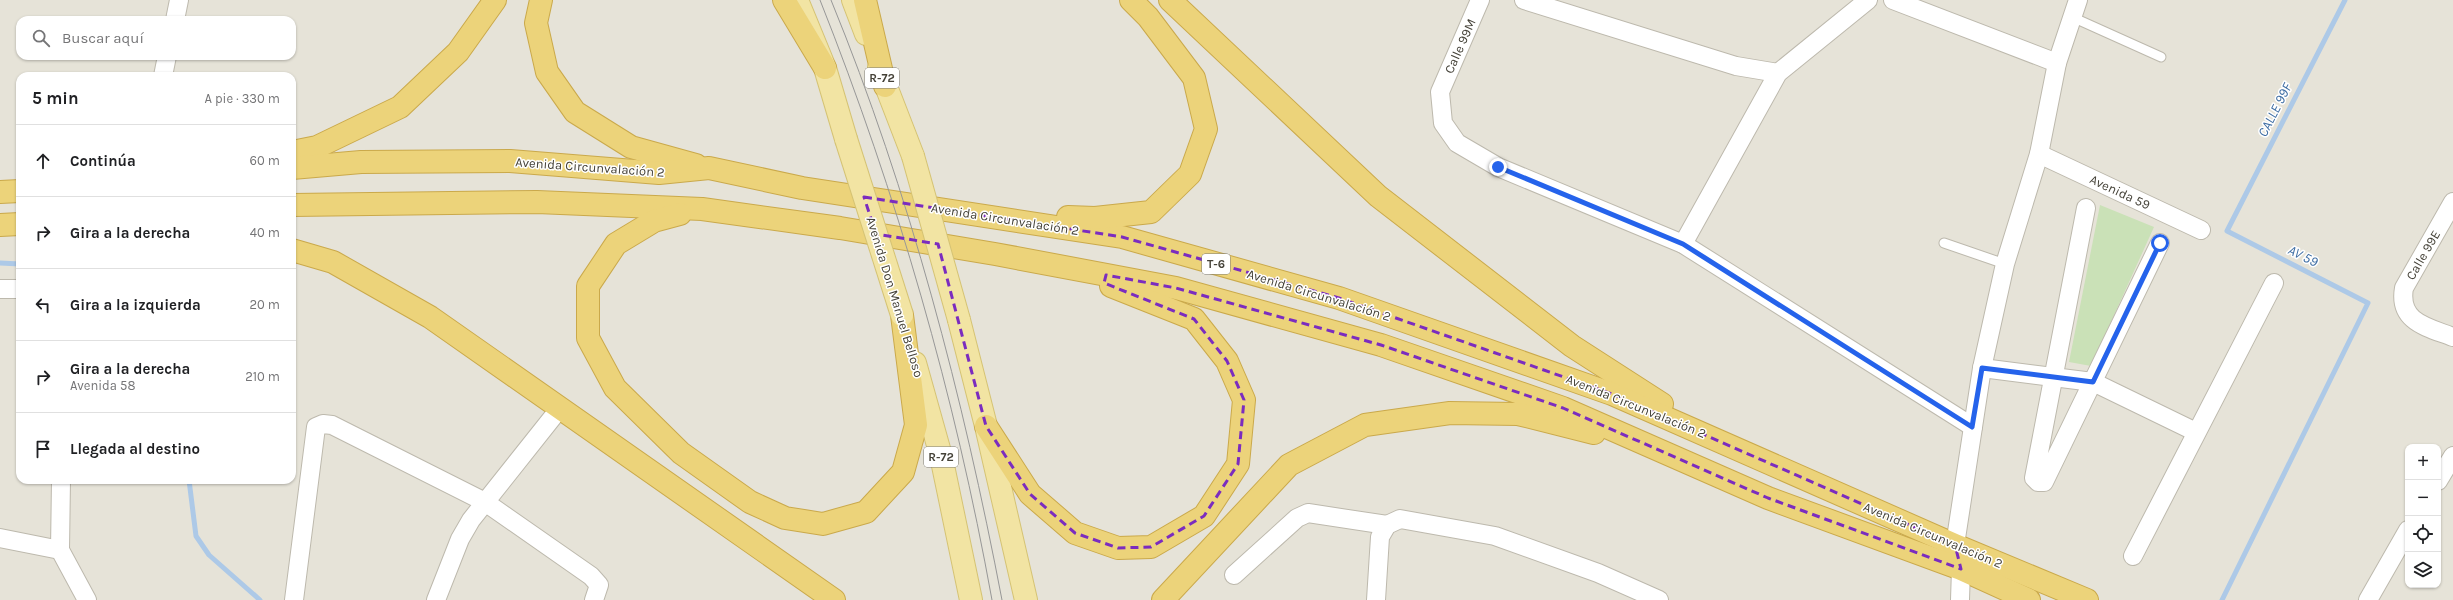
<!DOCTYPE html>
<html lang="es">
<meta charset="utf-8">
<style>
:root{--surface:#fff;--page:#f6f6f6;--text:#202124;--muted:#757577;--line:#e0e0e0}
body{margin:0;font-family:Karla,sans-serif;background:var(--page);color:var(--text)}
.controls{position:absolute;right:12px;bottom:12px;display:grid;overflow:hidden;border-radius:8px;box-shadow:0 1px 3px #0004}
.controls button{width:36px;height:36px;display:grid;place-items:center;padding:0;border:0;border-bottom:1px solid var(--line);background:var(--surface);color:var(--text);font:20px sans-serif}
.stop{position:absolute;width:12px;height:12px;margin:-9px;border:3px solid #2563eb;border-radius:50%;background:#fff}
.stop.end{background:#2563eb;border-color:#fff;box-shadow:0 1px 4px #0008}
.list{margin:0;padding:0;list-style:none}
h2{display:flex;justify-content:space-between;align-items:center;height:52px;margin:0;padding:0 16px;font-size:17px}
h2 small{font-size:13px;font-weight:400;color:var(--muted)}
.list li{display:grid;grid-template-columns:26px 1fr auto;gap:12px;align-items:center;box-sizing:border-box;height:72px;padding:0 16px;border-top:1px solid var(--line)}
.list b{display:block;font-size:15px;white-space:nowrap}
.list p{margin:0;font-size:13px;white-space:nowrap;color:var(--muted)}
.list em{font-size:13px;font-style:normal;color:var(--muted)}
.icon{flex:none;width:22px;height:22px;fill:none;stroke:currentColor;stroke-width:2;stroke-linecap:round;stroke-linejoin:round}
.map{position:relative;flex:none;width:2453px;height:600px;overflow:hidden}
.search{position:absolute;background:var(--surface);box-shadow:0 1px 3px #0004;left:16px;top:16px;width:280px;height:44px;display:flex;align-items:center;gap:10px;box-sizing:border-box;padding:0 14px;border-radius:12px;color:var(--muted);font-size:15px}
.panel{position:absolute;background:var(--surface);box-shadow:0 1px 3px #0004;left:16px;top:72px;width:280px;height:412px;border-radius:12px}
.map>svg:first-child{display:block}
.residential{fill:#e6e3d8;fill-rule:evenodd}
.green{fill:#cae1b7}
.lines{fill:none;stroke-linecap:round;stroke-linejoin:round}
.stream{stroke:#adc9e7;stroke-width:5}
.lane-casing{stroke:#bdb9ad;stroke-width:11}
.street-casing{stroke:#bdb9ad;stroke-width:20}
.primary-casing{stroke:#d5c374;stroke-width:24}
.highway-casing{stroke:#caa94b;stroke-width:24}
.lane{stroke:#fff;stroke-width:9}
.street{stroke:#fff;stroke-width:18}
.primary{stroke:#f2e4a3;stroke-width:22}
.highway{stroke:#ecd37a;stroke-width:22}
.tram{stroke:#979797;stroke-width:1}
.primary-bridge-casing{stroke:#d5c374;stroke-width:24;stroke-linecap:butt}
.primary-bridge{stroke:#f2e4a3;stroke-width:22}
.route{stroke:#2563eb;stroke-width:5}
.marked{fill:none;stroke:#7b2cbf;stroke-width:3;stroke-dasharray:8 5;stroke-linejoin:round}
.labels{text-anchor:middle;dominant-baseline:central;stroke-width:3;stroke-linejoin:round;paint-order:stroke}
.shield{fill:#fff;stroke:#7d7b74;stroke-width:1}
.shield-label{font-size:12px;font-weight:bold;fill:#454238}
.street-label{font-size:13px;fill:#454238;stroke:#fff}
.water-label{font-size:14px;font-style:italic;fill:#3f6ea4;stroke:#fff}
</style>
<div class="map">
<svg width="2453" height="600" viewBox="0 0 2453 600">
<rect width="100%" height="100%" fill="#f2f1e9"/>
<path class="residential" d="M0,0H2453V600H0ZM20,20H292V56H20ZM20,76H292V480H20ZM2408,447H2438V585H2408Z"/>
<path class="green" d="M2100,205L2154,227L2091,366L2069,362Z"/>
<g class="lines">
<g class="stream">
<path d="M0,263L20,264"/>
<path d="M189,480L196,536L209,555L260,600"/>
<path d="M2222,600L2368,303L2227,231L2345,0"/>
</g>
<g class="lane-casing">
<g id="lane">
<path d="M2072,17L2161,57"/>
<path d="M1944,243L2005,264"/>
</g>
</g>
<g class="street-casing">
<g id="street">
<path d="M1480,0L1440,92L1443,123L1457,143L1498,167L1683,244L1973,427"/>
<path d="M1524,0L1736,66L1778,73"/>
<path d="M1893,0L2057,63"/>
<path d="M175,20L179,0"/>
<path d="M163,76L167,56"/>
<path d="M2039,154L2201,230"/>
<path d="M2453,202L2404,288C2398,322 2427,327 2453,337"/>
<path d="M2086,208L2034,478L2038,482H2044L2160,243"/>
<path d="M1683,244L1778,73L1868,0"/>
<path d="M0,289H20"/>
<path d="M1982,368L2093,382L2196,432"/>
<path d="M61,480L60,550L87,600"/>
<path d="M2438,481L2453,456"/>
<path d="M0,538L60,550"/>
<path d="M2133,556L2274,283"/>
<path d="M1234,575L1297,518L1308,513L1387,525"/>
<path d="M294,600L316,427L323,424L332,425L485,502L591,576L599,585L594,600"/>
<path d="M436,600L460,539L471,520L560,408"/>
<path d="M1376,600L1380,537L1387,525L1400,519L1495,536L1598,573L1659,600"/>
<path d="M1960,600L1961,569L1955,545L1982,368L2005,264L2039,154L2057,63L2078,0"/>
<path d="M2368,600L2408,530"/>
</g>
</g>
<g class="primary-casing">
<g id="primary">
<path d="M797,0L825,68L846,139"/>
<path d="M853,0L866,34"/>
<path d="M879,68L913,156"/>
<path d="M959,320L986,426L1026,600"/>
<path d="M915,363L941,456L971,600"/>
</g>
</g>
<g class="highway-casing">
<g id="highway">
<path d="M541,0L536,23L547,72L575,112L631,147L696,165"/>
<path d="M784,0L825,68"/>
<path d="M865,0L885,86"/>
<path d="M1170,0L1378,196L1572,346L1662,404"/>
<path d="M292,152L317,147L400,107L458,52L495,0"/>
<path d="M292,168L361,162L510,161L659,173L709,168L802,188L1122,237L1339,298L1612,394L1955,545L2087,600"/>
<path d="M0,192L20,191"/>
<path d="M292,205L537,202L702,209L840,228L995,254L1176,288L1381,345L1563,408L1768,498L1961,569L2029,600"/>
<path d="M680,214L654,221L616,244L588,286V338L615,388L681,453L750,502L785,518L823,524L866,512L903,472L916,425L902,315"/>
<path d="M1068,217L1095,218L1151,212L1190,174L1206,129L1194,78L1148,17L1131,0"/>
<path d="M0,225L20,224"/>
<path d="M292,250L333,262L430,317L834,600"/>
<path d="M986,426L1030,494L1075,533L1118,548L1151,547L1204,516L1238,464L1244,400L1227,361L1194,319L1111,286"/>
<path d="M1163,600L1289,465L1365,425L1450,413L1518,414L1594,433"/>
</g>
</g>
<use href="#lane" class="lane"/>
<use href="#street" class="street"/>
<use href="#primary" class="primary"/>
<use href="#highway" class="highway"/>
<g class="tram">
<path d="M820,0C897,194 955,395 992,600"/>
<path d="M831,0C910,193 963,396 1002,600"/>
</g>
<g class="primary-bridge-casing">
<g id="primary-bridge">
<path d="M846,139L902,315"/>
<path d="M913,156L959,320"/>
</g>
</g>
<use href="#primary-bridge" class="primary-bridge"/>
</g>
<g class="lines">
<path class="route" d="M1498,167L1683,244L1972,427L1982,368L2093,382L2160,243"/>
</g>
<path class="marked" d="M864,197L1122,237L1339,298L1612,394L1955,545L1961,569L1768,498L1563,408L1381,345L1176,288L1106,275L1104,283L1194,319L1227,361L1244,400L1238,464L1204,516L1151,547L1118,548L1075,533L1030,494L986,426L938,244L876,234Z"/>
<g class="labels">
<g class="shield">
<rect x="865" y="68" width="34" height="20" rx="3"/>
<rect x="1202" y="254" width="28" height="20" rx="3"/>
<rect x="924" y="447" width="34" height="20" rx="3"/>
</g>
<g class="shield-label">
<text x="882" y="78">R-72</text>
<text x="1216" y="264">T-6</text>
<text x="941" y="457">R-72</text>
</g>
<g class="street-label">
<text transform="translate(1460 46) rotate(-66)">Calle 99M</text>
<text transform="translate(590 167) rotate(4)">Avenida Circunvalación 2</text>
<text transform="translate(2120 192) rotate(25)">Avenida 59</text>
<text transform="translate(1005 219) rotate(9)">Avenida Circunvalación 2</text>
<text transform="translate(2423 255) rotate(-60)">Calle 99E</text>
<text transform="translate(1319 295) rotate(17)">Avenida Circunvalación 2</text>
<text transform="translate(895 297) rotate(73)">Avenida Don Manuel Belloso</text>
<text transform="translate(1636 406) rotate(22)">Avenida Circunvalación 2</text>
<text transform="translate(1933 535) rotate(23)">Avenida Circunvalación 2</text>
</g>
<g class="water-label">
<text transform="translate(2275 110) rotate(-63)">CALLE 99F</text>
<text transform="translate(2303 256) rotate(27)">AV 59</text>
</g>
</g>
</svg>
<div class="controls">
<button>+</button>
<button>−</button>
<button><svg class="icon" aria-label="locate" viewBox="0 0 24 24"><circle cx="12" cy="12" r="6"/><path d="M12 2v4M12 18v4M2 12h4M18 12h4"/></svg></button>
<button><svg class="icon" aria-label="layers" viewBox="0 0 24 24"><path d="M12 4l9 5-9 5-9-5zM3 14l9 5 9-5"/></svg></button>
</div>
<div class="stop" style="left:2160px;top:243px"></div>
<div class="stop end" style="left:1498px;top:167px"></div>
<div class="search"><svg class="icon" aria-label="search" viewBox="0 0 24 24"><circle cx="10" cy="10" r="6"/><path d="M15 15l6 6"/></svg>Buscar aquí</div>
<section class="panel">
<h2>5 min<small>A pie · 330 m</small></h2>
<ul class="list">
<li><svg class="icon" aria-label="ahead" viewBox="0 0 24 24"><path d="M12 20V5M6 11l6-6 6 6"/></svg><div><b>Continúa</b></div><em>60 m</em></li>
<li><svg class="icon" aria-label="right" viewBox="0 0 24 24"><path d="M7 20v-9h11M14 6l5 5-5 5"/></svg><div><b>Gira a la derecha</b></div><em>40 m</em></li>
<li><svg class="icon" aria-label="left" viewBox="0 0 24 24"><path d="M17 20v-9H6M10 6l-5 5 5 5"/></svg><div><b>Gira a la izquierda</b></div><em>20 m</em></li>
<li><svg class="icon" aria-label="right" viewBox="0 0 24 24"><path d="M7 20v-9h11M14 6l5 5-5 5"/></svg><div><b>Gira a la derecha</b><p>Avenida 58</p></div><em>210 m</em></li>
<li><svg class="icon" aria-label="arrive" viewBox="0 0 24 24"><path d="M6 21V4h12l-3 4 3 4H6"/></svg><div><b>Llegada al destino</b></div></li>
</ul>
</section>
</div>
